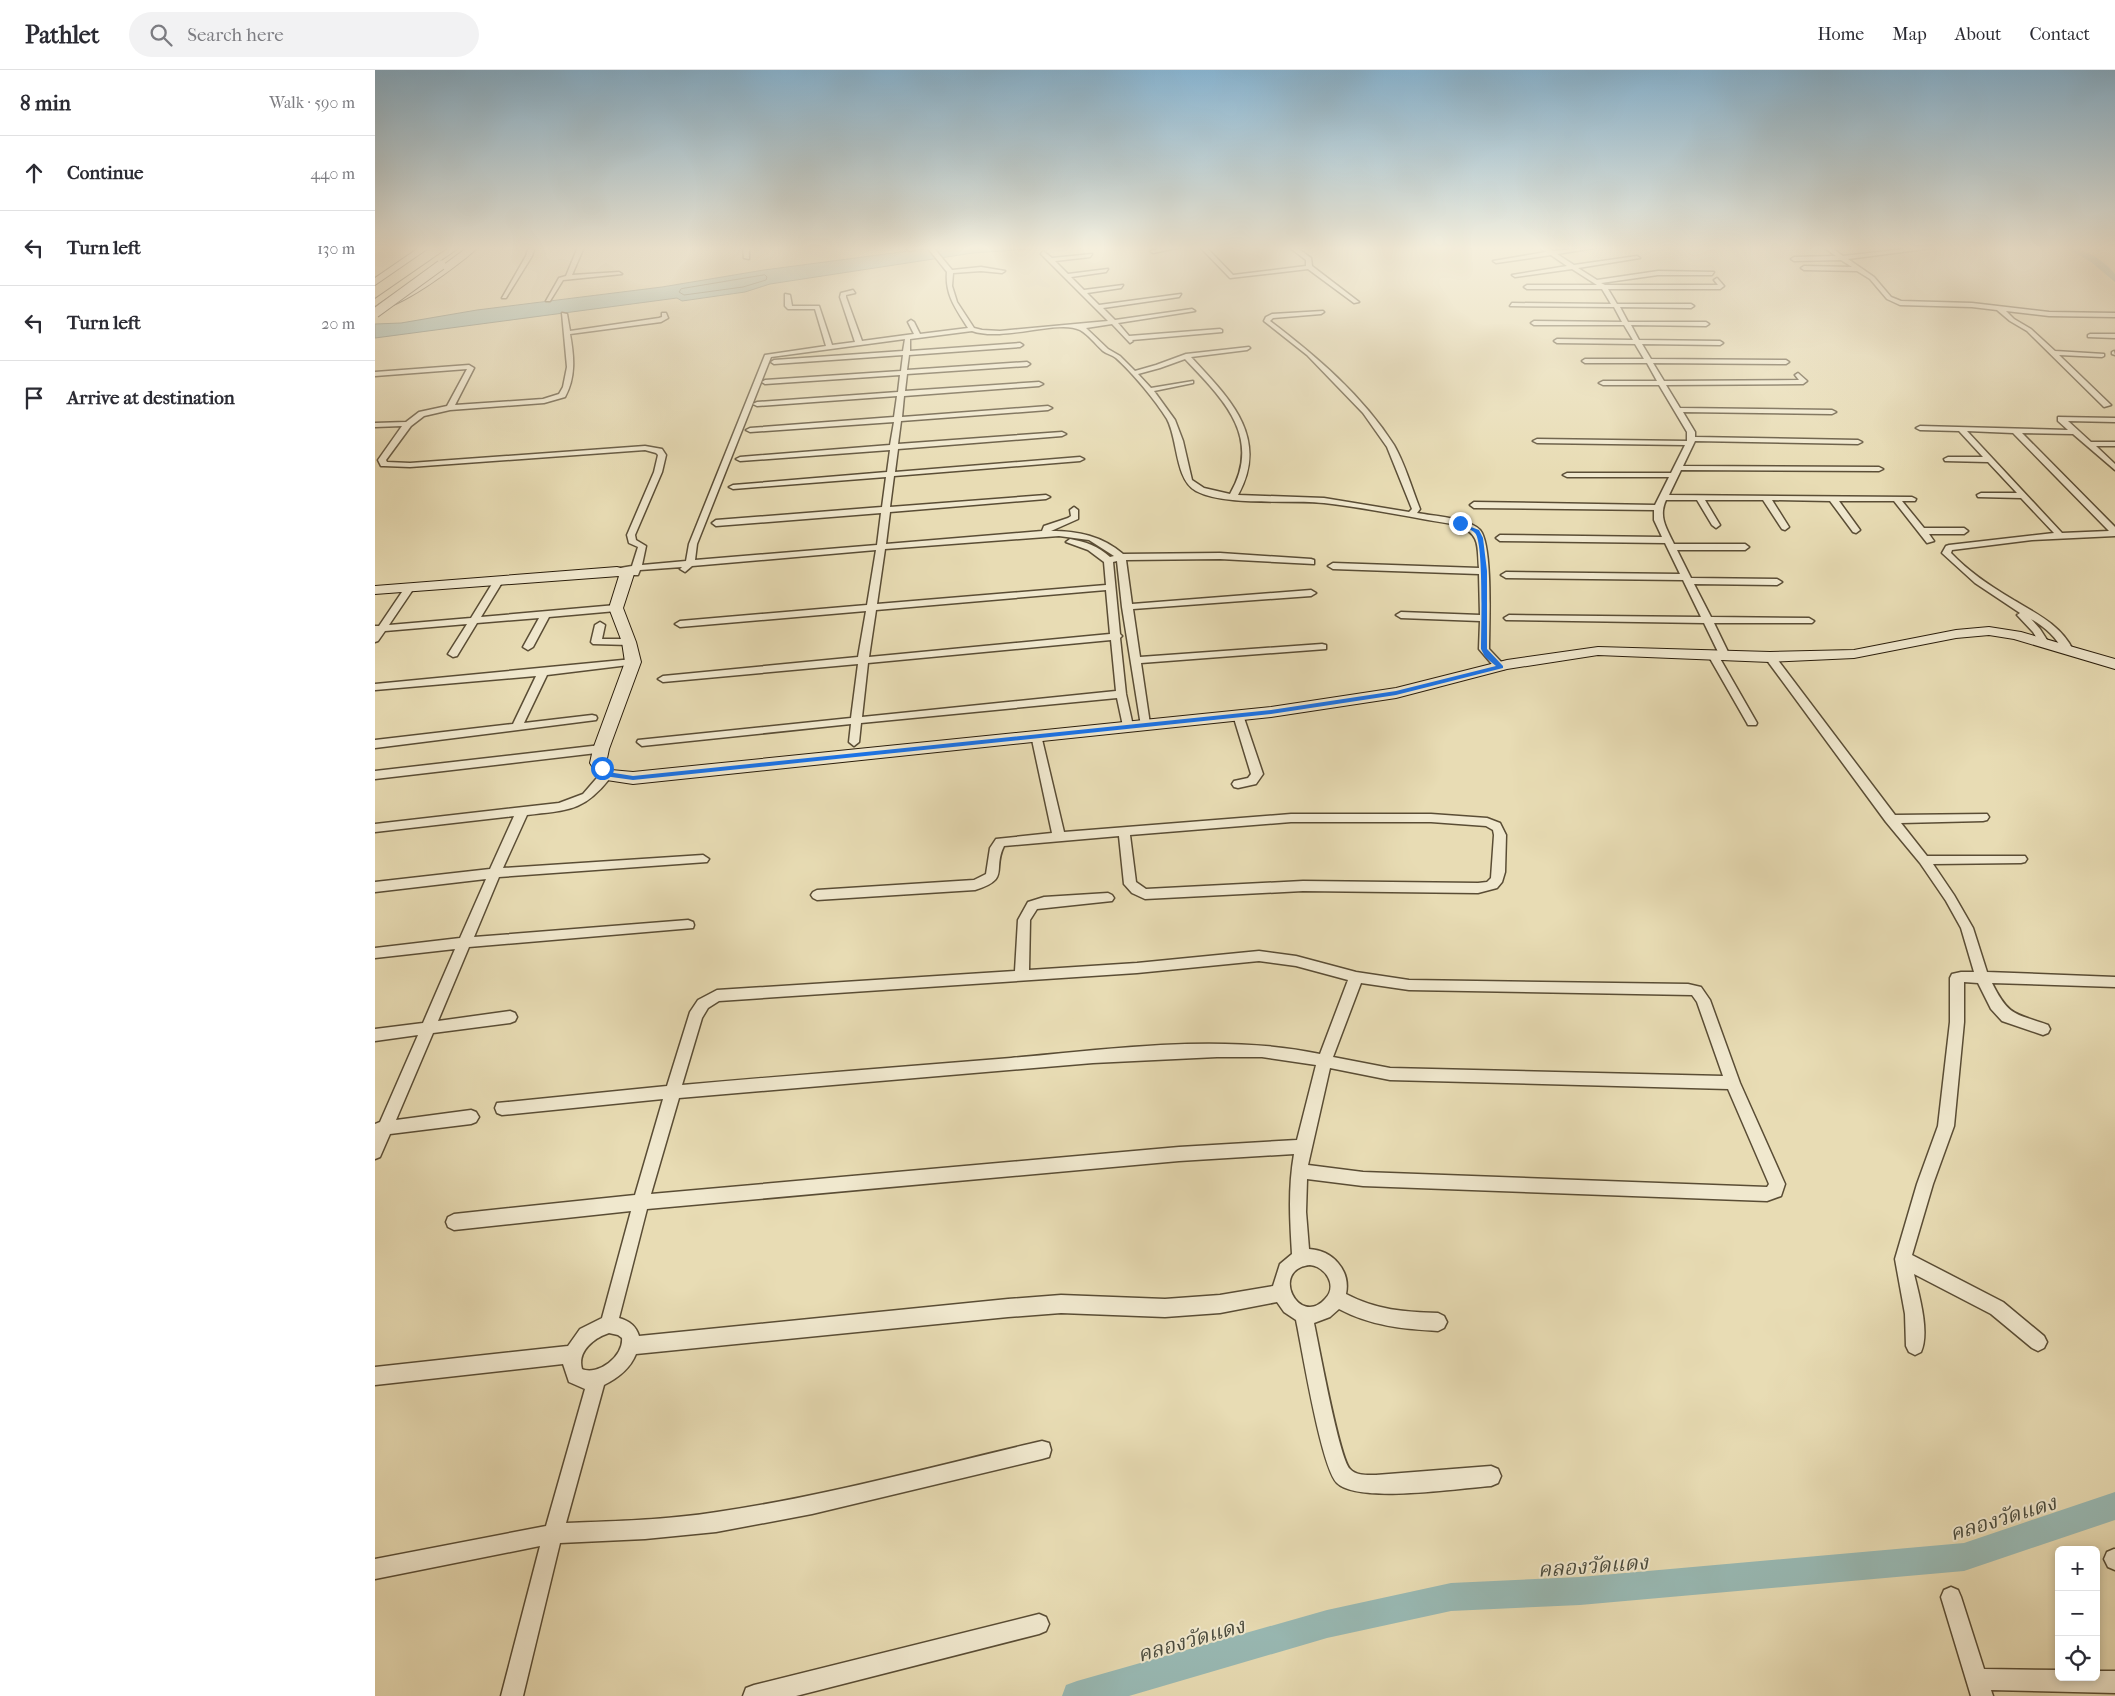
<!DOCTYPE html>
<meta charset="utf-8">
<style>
:root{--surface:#fff;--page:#f2f2f3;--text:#2b2b33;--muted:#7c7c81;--line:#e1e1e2}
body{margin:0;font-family:"IM FELL French Canon","Noto Serif Thai",serif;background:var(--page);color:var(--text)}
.controls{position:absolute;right:15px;bottom:15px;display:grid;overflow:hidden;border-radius:8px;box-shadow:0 2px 8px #0003}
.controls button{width:45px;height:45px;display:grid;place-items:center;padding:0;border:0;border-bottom:1px solid var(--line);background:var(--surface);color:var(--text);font:25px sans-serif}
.stop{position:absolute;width:15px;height:15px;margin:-11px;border:4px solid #1a73e8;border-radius:50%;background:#fff}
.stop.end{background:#1a73e8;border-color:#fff;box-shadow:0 1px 5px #0008}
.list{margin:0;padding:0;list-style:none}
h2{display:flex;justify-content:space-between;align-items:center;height:65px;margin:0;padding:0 20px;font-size:21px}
h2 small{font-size:16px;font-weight:400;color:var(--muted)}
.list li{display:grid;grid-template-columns:32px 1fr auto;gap:15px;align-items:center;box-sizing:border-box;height:75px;padding:0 20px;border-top:1px solid var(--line)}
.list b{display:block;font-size:19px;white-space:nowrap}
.list em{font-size:16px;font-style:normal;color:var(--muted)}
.icon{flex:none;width:28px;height:28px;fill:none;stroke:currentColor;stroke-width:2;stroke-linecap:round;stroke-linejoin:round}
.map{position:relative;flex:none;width:1740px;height:1626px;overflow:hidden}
header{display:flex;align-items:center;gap:30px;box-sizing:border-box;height:70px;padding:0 25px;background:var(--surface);border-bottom:1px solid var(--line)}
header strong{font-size:24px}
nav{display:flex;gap:28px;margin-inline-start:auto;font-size:18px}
.search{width:350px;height:45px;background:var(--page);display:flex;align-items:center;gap:12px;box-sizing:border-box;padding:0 18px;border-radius:28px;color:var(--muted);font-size:19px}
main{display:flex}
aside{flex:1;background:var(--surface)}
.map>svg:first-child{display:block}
.water{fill:#99bab5;stroke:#6d7b71}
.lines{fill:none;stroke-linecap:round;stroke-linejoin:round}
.shore{stroke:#626c60;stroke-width:1}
.canal{fill:#99bab5;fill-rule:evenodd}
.street-casing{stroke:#5a4d35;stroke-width:3}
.secondary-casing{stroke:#2a1d0b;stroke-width:2}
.primary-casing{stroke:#2a1d0b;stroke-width:2}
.street{fill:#f0e8ce;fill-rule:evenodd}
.secondary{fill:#f0e8ce;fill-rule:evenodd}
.primary{fill:#e8dcb4;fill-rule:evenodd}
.secondary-bridge-casing{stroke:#2a1d0b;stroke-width:11;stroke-linecap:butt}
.secondary-bridge{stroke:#f0e8ce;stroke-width:9}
.route{fill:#1a73e8}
.labels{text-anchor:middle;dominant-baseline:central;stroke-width:4;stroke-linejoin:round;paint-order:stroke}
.near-water-label{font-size:21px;font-style:italic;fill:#4b4c3e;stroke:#f0e8ce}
</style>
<header>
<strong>Pathlet</strong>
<div class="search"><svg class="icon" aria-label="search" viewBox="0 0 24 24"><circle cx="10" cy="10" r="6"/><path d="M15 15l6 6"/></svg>Search here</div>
<nav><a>Home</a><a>Map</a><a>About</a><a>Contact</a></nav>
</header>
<main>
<aside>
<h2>8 min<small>Walk · 590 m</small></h2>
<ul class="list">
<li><svg class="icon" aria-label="ahead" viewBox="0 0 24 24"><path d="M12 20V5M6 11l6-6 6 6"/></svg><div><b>Continue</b></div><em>440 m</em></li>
<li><svg class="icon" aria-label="left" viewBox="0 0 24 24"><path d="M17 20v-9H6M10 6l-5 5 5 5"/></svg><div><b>Turn left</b></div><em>130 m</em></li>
<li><svg class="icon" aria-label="left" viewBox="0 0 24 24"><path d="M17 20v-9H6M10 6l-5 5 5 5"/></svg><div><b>Turn left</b></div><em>20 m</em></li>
<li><svg class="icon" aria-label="arrive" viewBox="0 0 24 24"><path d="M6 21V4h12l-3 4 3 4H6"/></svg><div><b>Arrive at destination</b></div></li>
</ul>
</aside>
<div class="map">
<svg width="1740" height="1626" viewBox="0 0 1740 1626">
<rect width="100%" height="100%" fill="#e8dcb4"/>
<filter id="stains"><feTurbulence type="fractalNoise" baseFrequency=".004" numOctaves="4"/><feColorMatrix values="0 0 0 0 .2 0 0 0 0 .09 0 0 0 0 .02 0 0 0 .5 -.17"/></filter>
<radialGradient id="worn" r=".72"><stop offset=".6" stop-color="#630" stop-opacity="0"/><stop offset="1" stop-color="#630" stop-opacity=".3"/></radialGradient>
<path class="water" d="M564,177H683L598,183L395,214L370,222L307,231L302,228L0,268V254L26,253L102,240L287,217L389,200Z"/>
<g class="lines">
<path class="shore" d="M390,205L392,207L391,210L368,217L309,225L304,222L306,219Z"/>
<g class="canal">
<path d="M1689,177C1707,177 1729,190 1740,204V212L1716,192Z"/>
<path d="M1740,1422V1450L1589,1501L1205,1535L1076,1541L952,1568L754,1626H687L691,1615L702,1611L952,1540L1076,1513L1205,1507L1589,1473Z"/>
</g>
<g class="street-casing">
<g id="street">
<path d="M154,177H160L157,186L131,228H127L151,186Z"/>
<path d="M203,177H209L197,205L244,202L247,204L188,210L175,231H171L184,208L191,206Z"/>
<path d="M368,177H374V189L369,188Z"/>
<path d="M530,177H536L539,180L534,181Z"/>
<path d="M552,177H558L577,200L606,197L630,201L627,203L606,201L578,203L577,216L582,232L599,258L607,260L625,261L733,251L666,184L668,181L677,188L717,184L715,187L680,191L693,204L733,199L731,202L696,207L709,220L748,215L746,218L712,223L724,235L806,224L804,227L728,238L740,250L817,239L820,241L743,253L754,266L845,259L847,260V262L757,270L758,271L755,273L737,254L711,258L733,279L745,286L760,301L781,295L811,284L874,277L875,278L872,280L816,287C854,328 895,367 863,425L949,428L1034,442L1037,439L1012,377L988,343L932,285L889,251L891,247L897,244L948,241L949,242L946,244L898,248L895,251C941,286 987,325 1019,375C1030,394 1037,419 1045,439L1042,443C1058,446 1094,448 1105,460C1118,475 1114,556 1114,579L1129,595V599H1121L1104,579L1105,551L1026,548L1021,545L1026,542L1105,545L1104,504L958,499L953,496L958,493L1104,498C1102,476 1106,465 1083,455C1038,448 994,438 949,433C913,429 852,437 821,421C800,410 803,369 792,349C781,331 757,302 741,288C737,285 732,284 728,281C720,274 714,265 705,260C684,249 628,272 597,261L535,269V281L645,273L648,275L645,277L534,285L532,300L652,292L655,294L652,296L532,304L530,321L664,312L668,314L664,316L529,326L527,347L673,336L677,338L673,340L526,351L523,374L687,362L691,364L687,366L523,379L520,402L705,387L709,389L705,391L519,406L515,437L671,425L675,427L671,429L515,442L511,474L667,461L669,456L693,448L696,446L695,440L699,437L703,440V449L676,461C703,461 727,466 748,484L845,483L936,489L939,490V494L845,489L751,490L757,534L936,520L941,523L936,526L758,539L765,587L947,574L951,575V579L766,593L775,654L770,657L766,656L747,537L742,491L738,492L745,564L747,566L745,568L751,624L758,656L757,658H749L748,656L742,628L486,653L484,672L479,676L474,672L476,654L267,676L262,672L263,670L476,648L483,594L288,612L283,609L288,606L483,587L491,541L305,557L300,554L305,551L492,535L501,480L317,496L310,502L305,499L307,497L265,500L263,505H257L256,502L239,503V499L257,496L263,477L254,473L252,465L279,402L283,385L281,383L270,380L35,397L9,396H6L3,390L27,356L0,357V353L31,352L44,342L72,336L92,299L0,306V302L94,295L99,298L80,335L168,329L184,324L188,317L192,297L187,243L192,244L195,261L284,248L287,247V243H291L293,248L286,252L195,264C199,286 201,307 190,327L169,333L75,340L49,346L36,356L11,390L12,392L35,393L270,376L287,379L291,385L287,402L260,465L261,470L271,476L267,495L311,491L314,474L390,285L451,276L440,239H413L410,236V224L415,225L417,236H444L457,275L480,272L465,227L466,223L478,220L480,223L471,225V227L487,271L539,264L533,252L536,250L539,252L545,264L593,258C581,239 570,225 572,202ZM530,269L528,281L399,290L396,292L399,294L528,285L526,301L390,310L387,312L390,314L525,305L523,322L382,332L378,334L382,336L522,326L519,347L375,358L371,360L375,362L519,352L515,375L365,387L361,389L365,391L515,380L512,402L358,415L354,417L358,419L511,407L507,437L341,450L337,453L341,456L506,443L502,475L320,490L322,474L396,287ZM810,289C848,329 888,367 855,424L829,418L817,410L808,371L800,350L779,321L818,313V311L776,318L763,304L785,298ZM684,466L714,470L739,486L735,487C723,476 711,472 695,469L691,472L713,480L729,492L731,515L502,534L510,479ZM731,520L735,564L494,587L501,540ZM736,570L741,621L487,647L493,593Z"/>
<path d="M791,177H806L778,183L775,181Z"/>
<path d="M825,177H831L858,205L931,196V190L914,177H921L936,188L937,196L984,232L979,233L933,199L855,208Z"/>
<path d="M1164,177H1171L1178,181L1225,177L1182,184L1199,195L1262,186L1265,188L1203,198L1222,210L1283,201L1339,202L1337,205H1283L1226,213L1230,215H1343L1339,210L1342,208L1349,216L1345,219H1233L1242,234H1316L1319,236L1316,238L1245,237L1253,252H1331L1334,254L1331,256L1256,255L1264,270L1345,271L1348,273L1345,275L1267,274L1276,289L1411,290L1414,292L1411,294L1278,293L1289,311L1424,310L1420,305L1423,303L1432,311L1428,314L1291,315L1305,338L1457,340L1461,342L1457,344L1308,342L1320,362V367L1483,370L1487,372L1483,374L1320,371L1308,396L1504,397L1508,399L1504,401L1306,400L1294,425L1537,427L1541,429L1540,431H1527L1549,458H1589L1593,461L1589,464H1554L1559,471L1552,473L1519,431H1464L1485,460L1481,463L1478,462L1455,431L1397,430L1414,457L1410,460L1407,459L1388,430H1330L1345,455L1341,458L1337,455L1322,430H1291C1283,447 1292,459 1299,474H1370L1374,477L1370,480H1302L1316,508L1402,509L1407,512L1402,515L1319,514L1336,547L1434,548L1439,551L1437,553H1339L1355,586L1350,589L1345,586L1329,553L1131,550L1129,548L1134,545L1326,547L1308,510L1131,508L1126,505L1131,502L1305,504L1290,473L1125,471L1121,468L1125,465L1287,467L1279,450V440L1099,438L1095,435L1099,432L1280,435L1294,407H1192L1188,405L1192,403H1296L1310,375L1162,373L1158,371L1162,369L1312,371V362L1284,315H1228L1224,313L1228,311H1282L1272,293H1210L1207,291L1210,289H1269L1260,274L1182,273L1179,271L1182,269L1258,270L1249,255H1159L1156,253L1159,251L1247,252L1239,237L1135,236L1137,233L1236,234L1227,219H1152L1149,217L1152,215H1222L1197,199L1140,207L1137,205L1192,196L1176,185L1121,193L1118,191L1171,182Z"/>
<path d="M1448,177H1455L1468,186L1547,177H1566L1473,189L1499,207L1516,227L1526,231L1597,233L1674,242L1740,243V247L1674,246L1631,241L1639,249L1656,259L1680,281L1729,284V286L1727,287L1684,285L1736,335L1729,337L1652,261L1635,251L1622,240L1597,237L1525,235L1512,229L1495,209L1482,201L1429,200L1426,198L1429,196L1477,197L1466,190L1419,191L1416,189L1419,187L1461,186Z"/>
<path d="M1715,264H1740V268L1713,267V265Z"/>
<path d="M1739,281L1740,285L1737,284V282Z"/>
<path d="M1683,347L1740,348V352L1693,351L1716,372H1740V376H1721L1740,394V400L1698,364L1647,363L1740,457V466L1657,470L1577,480L1576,483C1593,501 1615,516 1637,529C1660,543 1686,555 1698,580L1693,583L1689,582C1681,567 1671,558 1656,549L1665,559L1674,573L1669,576L1666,575L1658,562L1642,545L1645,543L1600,513L1567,483L1571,476L1574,475L1679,463L1646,428L1603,427L1602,425L1606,423H1642L1613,392L1570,391L1569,389L1573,387H1608L1584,361L1545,360L1541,358L1545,356L1693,360L1683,351ZM1592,361L1638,363L1734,461L1687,463Z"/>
<path d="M123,508L128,511L106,547L241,535L246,538L241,541L174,547L158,577L153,580L148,577L164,548L102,553L82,586L78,587L73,584L92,554L10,561L3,571L0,572V556H4L31,516L34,515L39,518L14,555L96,548L120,509Z"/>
<path d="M225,552L230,555L227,569H254L259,572L254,575L218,574L216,572L220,555Z"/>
<path d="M1338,582L1343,585L1382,653L1381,655H1373L1372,653L1333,585Z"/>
<path d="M1395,584L1399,585L1520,745L1612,744L1614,747L1612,750L1608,751L1526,753L1552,786H1650L1652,789L1650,792L1646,793L1558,794L1579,825L1598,858L1612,902L1740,907V917L1617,913C1634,947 1640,943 1673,955L1675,959L1673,963L1668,965L1627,951L1616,939L1603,913L1589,912V952L1579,1056L1558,1114L1537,1185L1628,1232L1669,1266L1672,1272L1669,1278L1663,1281L1657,1278L1616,1244L1539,1204C1544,1225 1555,1262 1546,1282L1540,1285L1534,1282L1531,1276L1530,1244L1520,1189L1542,1114L1563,1056L1575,952V908L1577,904L1586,902H1599L1586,858L1571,831L1545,793L1511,752L1391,589L1390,587Z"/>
<path d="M258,589L263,592L262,594L172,605L149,653L217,645L221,646L222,648L221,650L0,678V670L138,654L161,606L0,620V614Z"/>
<path d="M863,642L868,645L888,704L881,714L863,718L859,717L857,714L859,711L873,708L876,704L858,645Z"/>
<path d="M661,662L666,665L689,762L916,744H1056L1112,748L1125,753L1131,765L1130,802L1127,812L1122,818L1103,823L928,821L770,829L757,823L749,814L744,766L629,776C617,800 636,809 600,820L442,830L438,828L436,825L438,822L442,820L599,810L611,804L615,778L621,769L677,763L656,665ZM916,752H1056L1111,756L1118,760L1119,765L1116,808L1112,812L1103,813L928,811L771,819L761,812L755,765Z"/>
<path d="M226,675L230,676L232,679L230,682L0,709V701Z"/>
<path d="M231,701L237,705L235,708C208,742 193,740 152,745L128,798L328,785L334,789L332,792L124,807L99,867L313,850L318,852L319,855L318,858L94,877L63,951L135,941L140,943L142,947L140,951L135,953L58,963L21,1050L96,1040L101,1042L104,1047L101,1052L96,1054L15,1064L5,1087L0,1089V1054L5,1052L43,965L0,971V959L48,953L80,879L0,888V878L85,868L111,809L0,822V812L115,799L139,746L0,762V754L184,733L208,724L227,702Z"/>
<path d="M733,823L737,825L739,828L737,831L662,839L655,850L654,900L762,893L884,881L921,886L981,902L1034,910L1313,914L1326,917L1335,930L1365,1013L1410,1114L1406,1126L1392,1131L988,1116L932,1109L931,1142L934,1179C957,1180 976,1200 971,1224C1001,1240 1030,1242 1063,1243L1069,1246L1072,1252L1069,1258L1063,1261C1028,1259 996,1256 964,1239L955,1247L939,1253C944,1276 964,1388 975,1399C981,1406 993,1405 1001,1405L1116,1396L1123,1399L1126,1406L1123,1413L1116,1416C1085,1418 983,1434 962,1413C946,1397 927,1278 921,1250L909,1242L902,1232L845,1243L790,1247L686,1243L633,1247L261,1284C255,1299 243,1308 229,1315L191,1453C241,1451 292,1450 342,1442C451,1426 559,1396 667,1371L674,1373L676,1380L674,1387L667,1389L437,1444L341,1462L270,1469L185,1473L148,1626H126L165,1476L0,1509V1489L171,1456L210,1319L194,1312L188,1294L0,1315V1297L193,1276L205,1259L227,1248L256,1141L79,1160L73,1157L71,1152L73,1147L79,1144L260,1125L288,1029L127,1045L122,1043L120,1038L122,1033L292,1016L315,942L323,930L342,920L640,901L643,850L653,832L669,827ZM884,891L921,896L973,910L945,984C847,963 735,979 636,988C526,997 417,1005 307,1015L327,948L333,938L344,931L762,903ZM986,913L1034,920L1317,925L1322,932L1348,1006L1015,998L958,987ZM842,987H887L941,995L922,1070L804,1077L276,1124L304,1028L718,993ZM955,998L1015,1010L1353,1019L1394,1114L1392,1117L988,1102L933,1095ZM919,1084C913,1118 915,1151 917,1184L905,1194L898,1216L845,1225L790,1229L686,1225L633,1229L264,1266C261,1256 255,1251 244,1248L272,1139L804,1091ZM935,1195C951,1197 963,1216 950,1229C924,1258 894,1199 935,1195ZM234,1263L243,1265L247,1268C249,1286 223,1306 207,1299C202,1281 219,1268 234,1263Z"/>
<path d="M1739,1479H1740V1500L1733,1497L1729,1489L1732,1482Z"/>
<path d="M1576,1517L1583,1520L1586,1527L1609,1599L1684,1600V1607H1721V1601H1740V1623L1616,1620L1618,1626H1596L1566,1527L1569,1520Z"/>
<path d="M664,1544L671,1547L674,1554L671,1561L664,1564L421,1626H368L371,1618L379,1615Z"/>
</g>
</g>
<g class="secondary-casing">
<g id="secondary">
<path d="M45,177H55L0,215V208Z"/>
<path d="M93,177H103C90,191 16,246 0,238L1,235L28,225Z"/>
<path d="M242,497L257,501L259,504L248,538L261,572L266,592L234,679L231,693L236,700L258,702L896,637L1021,618L1132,590L1223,577L1395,582L1479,580L1581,560L1614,557L1646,562L1740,589V599L1639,569L1614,565L1581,568L1479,588L1395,592L1223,585L1132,599L1021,628L896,647L258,714L225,709L215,693L218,679L250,592L247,572L234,538L244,506L0,524V516Z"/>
</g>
</g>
<g class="primary-casing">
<path id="primary" d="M75,177H85L0,236V229Z"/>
</g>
<use href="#street" class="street"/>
<use href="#secondary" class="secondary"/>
<use href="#primary" class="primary"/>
<g class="secondary-bridge-casing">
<path id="secondary-bridge" d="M0,243L66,195"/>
</g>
<use href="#secondary-bridge" class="secondary-bridge"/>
</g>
<linearGradient id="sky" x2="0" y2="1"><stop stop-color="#88b6d4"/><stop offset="0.44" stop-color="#f5efdd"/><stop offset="1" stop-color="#f5efdd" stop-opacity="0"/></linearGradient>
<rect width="1740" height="405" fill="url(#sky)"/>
<path class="route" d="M1083,452L1104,460L1108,468L1112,501V579L1128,596V598L1021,625L896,644L258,710L229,706L223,698L227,695L233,702L258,706L896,640L1021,621L1121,596L1110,587L1106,579C1106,562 1109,472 1100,463C1096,459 1088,457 1083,454Z"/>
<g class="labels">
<g class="near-water-label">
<text transform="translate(1628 1448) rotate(-17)">คลองวัดแดง</text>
<text transform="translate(1218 1496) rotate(-4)">คลองวัดแดง</text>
<text transform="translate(816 1570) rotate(-16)">คลองวัดแดง</text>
</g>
</g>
<rect width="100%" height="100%" filter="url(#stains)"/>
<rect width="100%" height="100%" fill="url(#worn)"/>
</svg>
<div class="controls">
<button>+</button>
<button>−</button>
<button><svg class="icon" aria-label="locate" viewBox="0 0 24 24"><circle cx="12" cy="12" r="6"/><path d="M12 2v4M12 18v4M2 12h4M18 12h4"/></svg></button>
</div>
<div class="stop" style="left:227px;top:698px"></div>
<div class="stop end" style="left:1085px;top:453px"></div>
</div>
</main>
